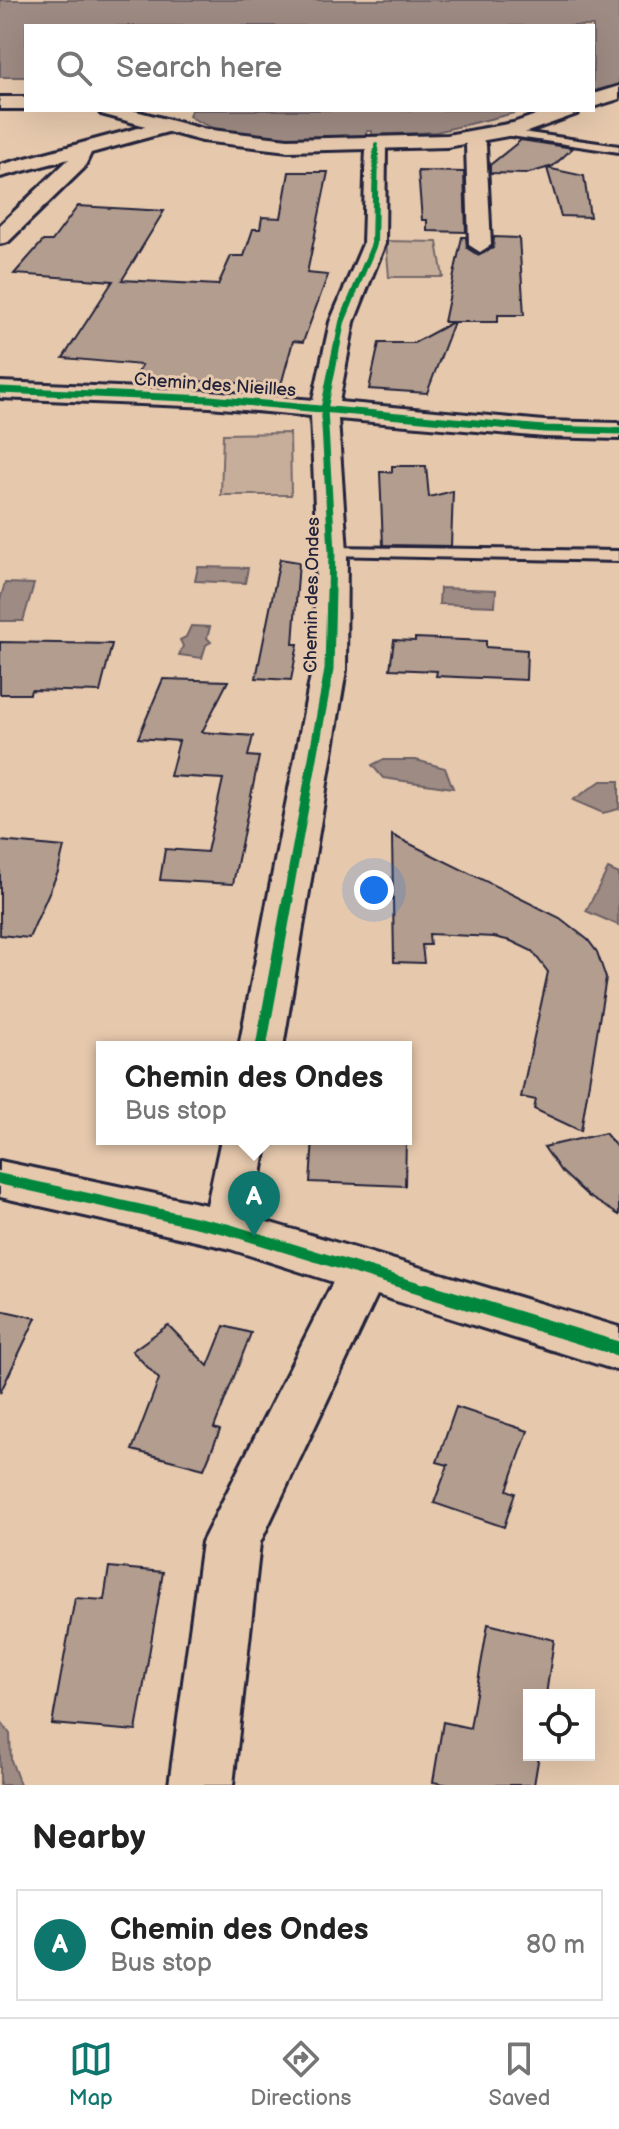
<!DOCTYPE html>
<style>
:root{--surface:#fff;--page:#f6f6f6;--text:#222;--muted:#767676;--line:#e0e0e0;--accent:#0f766e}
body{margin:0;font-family:"Balsamiq Sans",sans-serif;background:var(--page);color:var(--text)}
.controls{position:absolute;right:24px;bottom:24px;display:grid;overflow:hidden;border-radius:0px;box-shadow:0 8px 32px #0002}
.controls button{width:72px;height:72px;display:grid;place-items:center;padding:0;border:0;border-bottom:2px solid var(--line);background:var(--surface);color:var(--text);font:40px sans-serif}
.you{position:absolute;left:374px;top:890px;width:28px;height:28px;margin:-20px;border:6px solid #fff;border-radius:50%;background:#1a73e8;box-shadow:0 0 0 12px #1a73e833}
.badge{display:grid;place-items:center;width:52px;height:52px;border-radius:50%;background:var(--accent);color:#fff;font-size:26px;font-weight:700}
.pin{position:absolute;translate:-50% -66px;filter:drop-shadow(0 2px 4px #0008)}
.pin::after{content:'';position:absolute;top:42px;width:28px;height:24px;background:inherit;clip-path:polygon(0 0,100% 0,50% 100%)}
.popup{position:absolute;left:96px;top:1041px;width:316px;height:104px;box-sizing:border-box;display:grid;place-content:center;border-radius:0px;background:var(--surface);filter:drop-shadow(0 2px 6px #0005);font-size:26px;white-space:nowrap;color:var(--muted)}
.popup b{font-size:30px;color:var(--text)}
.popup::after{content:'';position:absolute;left:50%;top:100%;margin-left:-16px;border:16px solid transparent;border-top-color:var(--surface)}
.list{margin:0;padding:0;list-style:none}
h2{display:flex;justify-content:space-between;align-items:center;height:104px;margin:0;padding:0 32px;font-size:34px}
h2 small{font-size:26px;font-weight:400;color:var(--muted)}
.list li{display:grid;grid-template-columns:52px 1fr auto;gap:24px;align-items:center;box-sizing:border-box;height:112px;margin:0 16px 16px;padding:0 16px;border:2px solid var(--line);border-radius:0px}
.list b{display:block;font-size:30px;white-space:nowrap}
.list p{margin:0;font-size:26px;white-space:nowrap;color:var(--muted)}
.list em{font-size:26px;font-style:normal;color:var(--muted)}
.icon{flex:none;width:44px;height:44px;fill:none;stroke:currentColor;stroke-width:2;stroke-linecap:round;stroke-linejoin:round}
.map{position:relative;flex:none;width:619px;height:1785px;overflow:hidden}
.search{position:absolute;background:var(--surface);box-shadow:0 8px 32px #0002;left:24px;right:24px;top:24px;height:88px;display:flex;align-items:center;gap:20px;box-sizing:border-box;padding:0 28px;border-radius:0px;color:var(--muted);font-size:30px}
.sheet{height:232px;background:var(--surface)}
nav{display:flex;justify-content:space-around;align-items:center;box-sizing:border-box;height:112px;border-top:2px solid var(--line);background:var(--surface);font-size:22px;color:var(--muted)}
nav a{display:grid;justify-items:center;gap:4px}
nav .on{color:var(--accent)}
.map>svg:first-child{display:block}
.green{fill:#c6ae9a;stroke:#74686a;stroke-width:2}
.water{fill:#9e8b83;stroke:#6c6166;stroke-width:2}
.building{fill:#b39d8f;stroke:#22223b;stroke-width:2}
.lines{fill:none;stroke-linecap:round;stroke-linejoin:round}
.lane-casing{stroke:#22223b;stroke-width:6}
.street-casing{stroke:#22223b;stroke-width:6}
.secondary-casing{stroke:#22223b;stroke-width:6}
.lane{fill:#e6c9ad;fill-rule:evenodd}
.street{fill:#e6c9ad;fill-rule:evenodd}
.secondary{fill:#e6c9ad;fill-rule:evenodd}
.cycleway-far5-casing{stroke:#e6c9ad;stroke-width:6}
.cycleway-far4-casing{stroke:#e6c9ad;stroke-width:9}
.cycleway-far3-casing{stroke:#e6c9ad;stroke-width:11}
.cycleway-far2-casing{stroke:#e6c9ad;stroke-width:13}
.cycleway-far1-casing{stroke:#e6c9ad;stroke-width:16}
.cycleway-casing{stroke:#e6c9ad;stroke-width:19}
.cycleway-far5{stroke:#00873e;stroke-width:4}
.cycleway-far4{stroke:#00873e;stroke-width:6}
.cycleway-far3{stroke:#00873e;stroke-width:7}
.cycleway-far2{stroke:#00873e;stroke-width:9}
.cycleway-far1{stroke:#00873e;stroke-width:11}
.cycleway{stroke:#00873e;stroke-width:14}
.labels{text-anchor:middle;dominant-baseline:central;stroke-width:6;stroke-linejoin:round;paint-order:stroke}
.far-street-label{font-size:18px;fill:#22223b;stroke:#e6c9ad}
</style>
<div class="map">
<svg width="619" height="1785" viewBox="0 0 619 1785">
<rect width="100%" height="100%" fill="#e6c9ad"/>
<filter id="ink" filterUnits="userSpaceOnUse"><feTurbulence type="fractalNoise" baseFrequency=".0125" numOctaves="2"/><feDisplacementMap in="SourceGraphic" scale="16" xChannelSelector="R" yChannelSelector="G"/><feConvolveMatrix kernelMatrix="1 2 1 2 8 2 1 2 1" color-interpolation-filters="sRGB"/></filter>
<g filter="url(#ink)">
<g class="green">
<path d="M386,241L437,242L443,277H389Z"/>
<path d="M290,433L291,495H221L223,434Z"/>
</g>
<g class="water">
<path d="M0,0H619V84L593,91V26H26V77H0Z"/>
<path d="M191,110H527L436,132L372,135V131H367L365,135C314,136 232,146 189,116Z"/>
<path d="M198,567L248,568L245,583L195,581Z"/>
<path d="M5,583L34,584L23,621H0V600Z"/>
<path d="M440,588L496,590L495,606L439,604Z"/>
<path d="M191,626L210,627L207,638L211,642L206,645L202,658L179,655L183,646L180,640L186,637Z"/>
<path d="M382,760H416L445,768L453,788L383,778L372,765Z"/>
<path d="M601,781H619V809L603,813L573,800Z"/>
<path d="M608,869L619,874L618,925L586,911Z"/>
<path d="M0,1721L10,1734L11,1760L20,1785H0Z"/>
</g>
<g class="building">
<path d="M521,140L573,148L553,166L526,174L490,173V165Z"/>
<path d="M547,168L584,176L590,217L561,216Z"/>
<path d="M418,171L464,172L466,232L427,231V220H422Z"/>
<path d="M289,172H328L307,273L328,275L303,342L293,341L281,385L167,380L166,384L133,381L142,365L63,358L113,281L14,274L43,241H52L78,206L164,211L122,280L218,285L231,256H244L253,229H260L262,217L281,218Z"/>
<path d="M462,237H466L467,248L478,255L493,248L494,237L519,238L524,315H498V322H454L427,393L369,389L379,343H414L453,322H444Z"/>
<path d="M392,466H426L429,497L453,491L451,546L383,545L380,472H392Z"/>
<path d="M280,559L299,562L293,644H298L291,680L256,678Z"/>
<path d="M415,638L486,641V647L527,650L526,680L436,676L437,671L390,669L394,640L415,641Z"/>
<path d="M0,642L112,644L100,692L31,690L30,694H0Z"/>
<path d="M163,679L228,681L202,732L253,736L248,756L259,757L233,884L160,880L165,849L207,852L223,779L170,776L179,741L138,738Z"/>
<path d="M392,835L560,918L588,940L597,952L606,978L581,1131L534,1109L536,1100L521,1097L548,972L532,951L511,941L494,937L429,934L430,945H422L424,963L394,962Z"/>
<path d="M0,841L64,847L58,872L29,938L0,935Z"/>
<path d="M605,1133L619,1150V1215L588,1196L560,1170L544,1147Z"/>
<path d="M313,1139H406L405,1186L310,1182Z"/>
<path d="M0,1310L36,1318L0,1393Z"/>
<path d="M168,1325L208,1366L224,1326L251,1333L214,1428L220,1430L204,1469L132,1450L159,1379L132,1351Z"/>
<path d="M456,1407L528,1431L507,1490L515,1493L504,1527L434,1503L448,1465L437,1462Z"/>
<path d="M109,1567L163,1572L136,1731L52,1724L75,1598L104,1600Z"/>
<path d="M488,1624L554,1640L546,1695H529V1755H539L534,1785H449L433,1782L443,1722L470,1728Z"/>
</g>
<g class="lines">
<g class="lane-casing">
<g id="lane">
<path d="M501,129L619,146V152L498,134Z"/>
<path d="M332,547L619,551V561L327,555L324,552Z"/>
</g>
</g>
<g class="street-casing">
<g id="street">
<path d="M168,120L178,126L175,130L91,153L84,168L8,242L0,244V225L69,159L0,177V165Z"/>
<path d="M472,131L479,133L486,145L491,245L480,252L469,245L466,145L462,137Z"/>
<path d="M376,139L386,145L385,244L354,322L339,402L544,421L619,423V439L544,437L338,419L347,552L346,670L283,1047H239L312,670L317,552L311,416L210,407L0,398V382L210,391L313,400L330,322L363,244L366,145Z"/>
<path d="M221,1139H267L254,1218L619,1327V1371L377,1295L260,1543L233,1785H169L202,1542L333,1282L227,1248L0,1197V1161L207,1205Z"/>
</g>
</g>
<g class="secondary-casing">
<g id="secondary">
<path d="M619,86V99L593,107V94Z"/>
<rect x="0" y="97" width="26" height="12"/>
<path d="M98,110H132L203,129L288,139L447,135L513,123L550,110H580L577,114L524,133L447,147L288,151L202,141L101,114Z"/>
</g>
</g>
<use href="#lane" class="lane"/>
<use href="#street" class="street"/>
<use href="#secondary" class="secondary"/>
<g class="cycleway-far5-casing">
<path id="cycleway-far5" d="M376,154V145"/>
</g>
<g class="cycleway-far4-casing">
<path id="cycleway-far4" d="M337,347L342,322L374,244L376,152"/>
</g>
<g class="cycleway-far3-casing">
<g id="cycleway-far3">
<path d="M0,390L210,399L544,429L619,431"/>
<path d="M331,592L332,552L324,409L337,345"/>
</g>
</g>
<g class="cycleway-far2-casing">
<path id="cycleway-far2" d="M287,901L329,670L331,590"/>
</g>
<g class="cycleway-far1-casing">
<g id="cycleway-far1">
<path d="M261,1047L288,899"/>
<path d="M0,1179L227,1229L432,1292"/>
</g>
</g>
<g class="cycleway-casing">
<path id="cycleway" d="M426,1290L619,1349"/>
</g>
<use href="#cycleway-far5" class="cycleway-far5"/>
<use href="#cycleway-far4" class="cycleway-far4"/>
<use href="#cycleway-far3" class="cycleway-far3"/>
<use href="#cycleway-far2" class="cycleway-far2"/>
<use href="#cycleway-far1" class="cycleway-far1"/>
<use href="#cycleway" class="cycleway"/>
</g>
</g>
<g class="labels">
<g class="far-street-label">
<text transform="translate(215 385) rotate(4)">Chemin des Nieilles</text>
<text transform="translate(312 595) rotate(-89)">Chemin des Ondes</text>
</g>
</g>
</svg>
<div class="controls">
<button><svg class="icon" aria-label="locate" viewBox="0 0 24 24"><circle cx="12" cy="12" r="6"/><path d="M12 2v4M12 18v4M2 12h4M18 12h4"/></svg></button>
</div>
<div class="you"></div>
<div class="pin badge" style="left:254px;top:1237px">A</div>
<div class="popup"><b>Chemin des Ondes</b>Bus stop</div>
<div class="search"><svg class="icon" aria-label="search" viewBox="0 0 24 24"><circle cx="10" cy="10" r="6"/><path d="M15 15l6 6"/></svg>Search here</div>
</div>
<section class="sheet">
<h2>Nearby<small></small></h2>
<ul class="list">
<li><span class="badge">A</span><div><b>Chemin des Ondes</b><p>Bus stop</p></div><em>80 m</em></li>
</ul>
</section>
<nav>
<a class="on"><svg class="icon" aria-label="map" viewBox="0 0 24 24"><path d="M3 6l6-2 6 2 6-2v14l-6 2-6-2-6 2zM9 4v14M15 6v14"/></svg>Map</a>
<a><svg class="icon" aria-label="directions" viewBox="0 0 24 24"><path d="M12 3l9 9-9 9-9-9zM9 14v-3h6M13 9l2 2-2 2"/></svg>Directions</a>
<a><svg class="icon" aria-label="saved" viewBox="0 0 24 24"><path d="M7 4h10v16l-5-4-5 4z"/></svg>Saved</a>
</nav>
